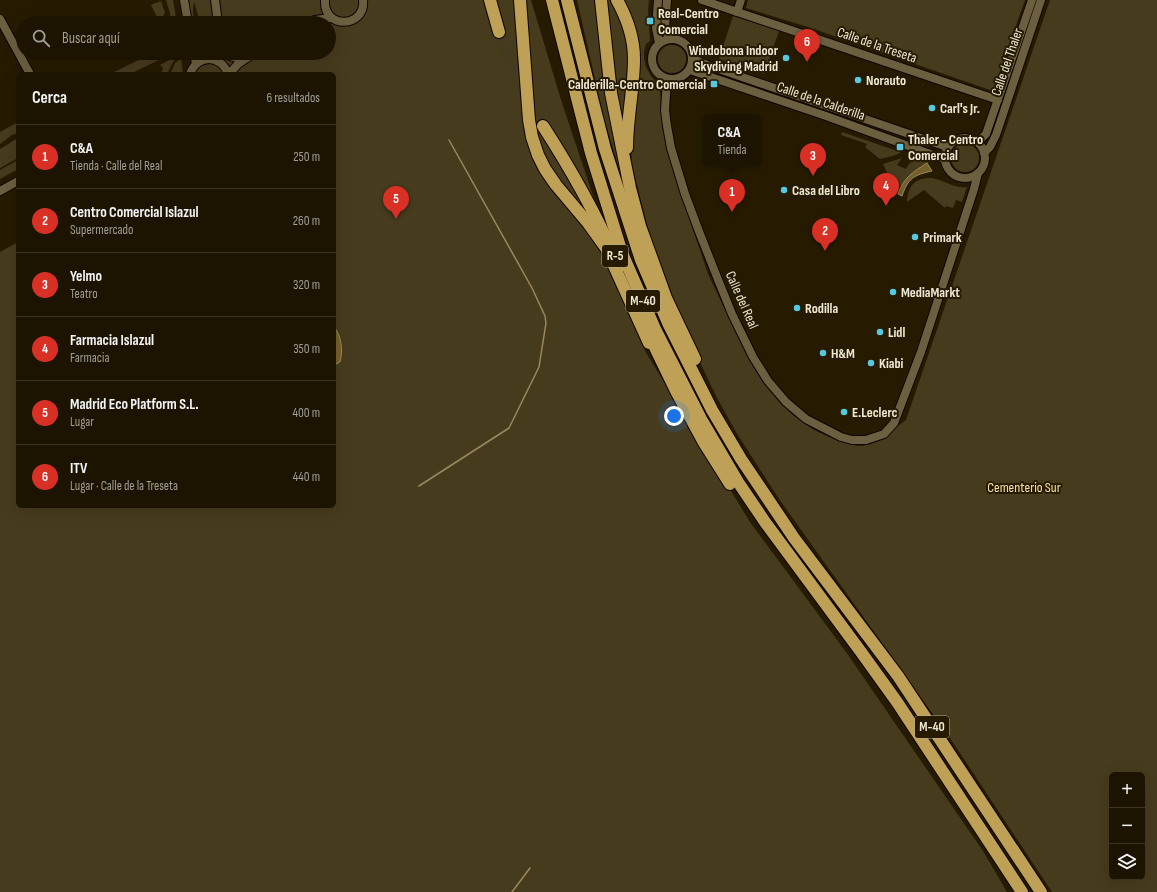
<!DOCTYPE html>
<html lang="es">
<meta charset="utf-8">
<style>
:root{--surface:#1c1400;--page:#251d0a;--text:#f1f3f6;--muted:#a09e99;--line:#3a3322;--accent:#d93025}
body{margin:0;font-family:"Sofia Sans Condensed",sans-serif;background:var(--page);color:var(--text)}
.controls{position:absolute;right:12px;bottom:12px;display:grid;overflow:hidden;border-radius:6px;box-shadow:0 4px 16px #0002}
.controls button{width:36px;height:36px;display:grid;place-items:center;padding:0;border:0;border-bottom:1px solid var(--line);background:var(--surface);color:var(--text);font:20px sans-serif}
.you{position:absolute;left:674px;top:416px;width:14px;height:14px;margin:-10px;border:3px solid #fff;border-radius:50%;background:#1a73e8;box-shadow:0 0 0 6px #1a73e833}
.badge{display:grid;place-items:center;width:26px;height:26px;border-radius:50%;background:var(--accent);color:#fff;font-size:13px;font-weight:700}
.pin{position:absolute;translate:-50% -33px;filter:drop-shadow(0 1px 2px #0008)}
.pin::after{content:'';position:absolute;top:21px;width:14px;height:12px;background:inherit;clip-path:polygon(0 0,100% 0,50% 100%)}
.popup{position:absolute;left:703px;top:114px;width:58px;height:52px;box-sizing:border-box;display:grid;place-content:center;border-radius:6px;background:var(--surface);filter:drop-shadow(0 1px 3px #0005);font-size:13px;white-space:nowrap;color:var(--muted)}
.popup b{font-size:15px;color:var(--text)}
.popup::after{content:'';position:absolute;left:50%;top:100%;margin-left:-8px;border:8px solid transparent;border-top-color:var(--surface)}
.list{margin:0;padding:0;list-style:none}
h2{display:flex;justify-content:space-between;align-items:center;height:52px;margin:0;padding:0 16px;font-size:17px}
h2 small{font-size:13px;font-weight:400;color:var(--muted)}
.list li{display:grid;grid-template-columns:26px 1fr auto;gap:12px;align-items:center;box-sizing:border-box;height:64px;padding:0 16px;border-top:1px solid var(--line)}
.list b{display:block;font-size:15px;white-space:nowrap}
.list p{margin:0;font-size:13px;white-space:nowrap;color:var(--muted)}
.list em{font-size:13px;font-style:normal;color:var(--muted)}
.icon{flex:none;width:22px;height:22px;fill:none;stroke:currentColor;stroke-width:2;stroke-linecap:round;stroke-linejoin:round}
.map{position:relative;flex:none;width:1157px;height:892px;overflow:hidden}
.search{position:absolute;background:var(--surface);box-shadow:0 4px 16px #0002;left:16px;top:16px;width:320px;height:44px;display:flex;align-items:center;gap:10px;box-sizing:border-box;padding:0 14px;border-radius:22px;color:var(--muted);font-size:15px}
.panel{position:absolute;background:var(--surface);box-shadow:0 4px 16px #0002;left:16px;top:72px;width:320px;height:436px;border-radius:6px}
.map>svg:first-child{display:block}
.green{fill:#473b1d;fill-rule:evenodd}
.water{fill:#756029;stroke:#9a895d}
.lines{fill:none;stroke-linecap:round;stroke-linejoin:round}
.stream{stroke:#9a895d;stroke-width:1.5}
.highway-tunnel{stroke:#443a20;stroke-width:12;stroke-dasharray:12 6;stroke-linecap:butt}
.minor-casing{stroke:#0f0500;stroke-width:10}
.highway-casing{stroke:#0f0500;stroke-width:14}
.minor{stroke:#6c5f40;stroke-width:8}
.highway{stroke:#bea156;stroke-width:12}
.poi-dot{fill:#56c9e1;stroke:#261b00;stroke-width:1.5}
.labels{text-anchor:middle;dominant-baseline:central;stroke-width:4;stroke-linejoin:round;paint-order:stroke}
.shield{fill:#261b00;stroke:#b3aa96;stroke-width:1}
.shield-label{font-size:13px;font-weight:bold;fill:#efe8d6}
.poi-label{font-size:14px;font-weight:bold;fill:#efe8d6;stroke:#261b00;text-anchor:start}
.street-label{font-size:14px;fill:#efe8d6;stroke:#261b00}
.park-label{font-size:14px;fill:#fbe1a1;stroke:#261b00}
</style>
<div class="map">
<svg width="1157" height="892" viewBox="0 0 1157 892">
<rect width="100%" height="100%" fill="#261b00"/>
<g class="green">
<path d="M166,0H173L177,23H170V13Z"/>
<path d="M187,0H531L562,103L645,351L750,522L846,652L983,851L1007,892H0V252L18,242V506H334V74H195C198,67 204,64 211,64L209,55L199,57L198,55L204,53H329V23H200L194,1L193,11L195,23H192Z"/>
<path d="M577,0H598L625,189L604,118Z"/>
<path d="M607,0H649L648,11L650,41L646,44L644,52V59L646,67L651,76L658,84L660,91L662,118L667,144L682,197L708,274L745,352L762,381L780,403L794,416L814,430L829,437L857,446H862L877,442L906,420L1050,0H1157V892H1052L950,738L779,499L736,432L716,396L669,297L650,236L633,169L631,152V56L623,134ZM1112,775H1142V877H1112Z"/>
<path d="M748,0H1025L993,91L805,26L746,8Z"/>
<path d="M161,1L165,13L163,16L158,19L151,5Z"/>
<path d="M733,16L779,31L764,74L719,59Z"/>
<circle cx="672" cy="59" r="14"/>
<path d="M153,53H173L130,74H110Z"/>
<path d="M181,54L173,62L167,74H161L163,68L160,65Z"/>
<path d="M181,58L183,74H170L175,63Z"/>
<path d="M18,122V133L12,135L0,144V132Z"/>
<path d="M842,132L900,152V153L893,156L880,159L865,147L867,144L841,135Z"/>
<path d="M18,138V158L0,168V149Z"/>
<circle cx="965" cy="158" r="14"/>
<path d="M902,158L897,165L906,169C912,158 919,158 929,162L907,177L901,186L898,185L896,180L889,177L883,164Z"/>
<path d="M18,160V169L0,179V170Z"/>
<path d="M932,178C944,180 954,189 967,187L962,202L956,200L953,208L946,206L945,208L924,190L907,202C908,185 915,178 932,178Z"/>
</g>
<g class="water">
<path d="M927,163L932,171C914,175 908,178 902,196L898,194C904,177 912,173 927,163Z"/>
<path d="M334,327C342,336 343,352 340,362L334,365Z"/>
</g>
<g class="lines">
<g class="stream">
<path d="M419,486L509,428L539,367L546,323L545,316L532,288L449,140"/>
<path d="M512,892L530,868"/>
</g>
<path class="highway-tunnel" d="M499,32L516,75L543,126"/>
<g class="minor-casing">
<g id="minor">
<path d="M184,0L188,23"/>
<path d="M215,0L218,23"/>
<path d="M325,0C323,30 366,28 363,0"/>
<path d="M658,0L656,28L659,43"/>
<path d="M667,0L665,28L670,39"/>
<path d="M702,0L998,100"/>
<path d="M737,12L741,0"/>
<path d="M0,19L30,74"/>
<path d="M309,23L315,20L331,18"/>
<circle cx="672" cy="59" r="20"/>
<path d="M194,53L196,64"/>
<path d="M224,53C231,58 237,58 246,58"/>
<path d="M693,59L707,65L947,147"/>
<path d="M690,70L826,116L944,159"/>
<path d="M190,74C197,54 221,54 228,74"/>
<path d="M229,74L238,64L254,53"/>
<path d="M667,79L665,110L667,126L671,148L685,194L700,234L717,277L732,314L753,357L768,381L786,402L806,419L841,437L852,440H866L884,434L894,423L921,352L974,189L978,173"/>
<circle cx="965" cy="158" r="20"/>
<path d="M978,142L986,134L1032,0"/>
<path d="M984,153L990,147L996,135L1041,0"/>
<path d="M0,191L18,181"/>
</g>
</g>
<g class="highway-casing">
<g id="highway">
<path d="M490,0L499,32"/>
<path d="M520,0L529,120L532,137L538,155L545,169L556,185L588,223L606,248L649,343"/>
<path d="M552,0L591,153L622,253L655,329L701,419L738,482L765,522L861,652L897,702L1022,892"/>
<path d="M567,0L605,149L641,260L668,323L712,410L741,459L794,538L898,676L1041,892"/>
<path d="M601,0L611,93L630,188L640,226L666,298L695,359"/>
<path d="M617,0C627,18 634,38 634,59C634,88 627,118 627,148"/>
<path d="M543,126C572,171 598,217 619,267"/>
<path d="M649,335L676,391L703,441L730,484"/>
</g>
</g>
<use href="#minor" class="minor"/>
<use href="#highway" class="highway"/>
</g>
<g class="poi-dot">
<rect x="646" y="17" width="8" height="8" rx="2"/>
<circle cx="786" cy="58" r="4"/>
<circle cx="858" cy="80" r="4"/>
<rect x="710" y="80" width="8" height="8" rx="2"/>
<circle cx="932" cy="108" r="4"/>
<rect x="896" y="143" width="8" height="8" rx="2"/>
<circle cx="784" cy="190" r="4"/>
<circle cx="915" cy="237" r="4"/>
<circle cx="893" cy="292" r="4"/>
<circle cx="797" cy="308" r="4"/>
<circle cx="880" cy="332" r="4"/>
<circle cx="823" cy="353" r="4"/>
<circle cx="871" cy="363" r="4"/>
<circle cx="844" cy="412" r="4"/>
</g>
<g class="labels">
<g class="shield">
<rect x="602" y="245" width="26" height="22" rx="3"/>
<rect x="626" y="290" width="34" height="22" rx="3"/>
<rect x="915" y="716" width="34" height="22" rx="3"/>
</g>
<g class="shield-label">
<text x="615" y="256">R-5</text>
<text x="643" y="301">M-40</text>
<text x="932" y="727">M-40</text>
</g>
<g class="poi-label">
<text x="658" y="13">Real-Centro<tspan x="658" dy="16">Comercial</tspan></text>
<text x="778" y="50" text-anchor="end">Windobona Indoor<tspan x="778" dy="16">Skydiving Madrid</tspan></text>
<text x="866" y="80">Norauto</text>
<text x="706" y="84" text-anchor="end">Calderilla-Centro Comercial</text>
<text x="940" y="108">Carl's Jr.</text>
<text x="908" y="139">Thaler - Centro<tspan x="908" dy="16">Comercial</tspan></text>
<text x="792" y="190">Casa del Libro</text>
<text x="923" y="237">Primark</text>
<text x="901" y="292">MediaMarkt</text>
<text x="805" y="308">Rodilla</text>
<text x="888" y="332">Lidl</text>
<text x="831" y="353">H&amp;M</text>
<text x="879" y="363">Kiabi</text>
<text x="852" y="412">E.Leclerc</text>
</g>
<g class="street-label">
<text transform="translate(877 45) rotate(19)">Calle de la Treseta</text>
<text transform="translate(1007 62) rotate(-71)">Calle del Thaler</text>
<text transform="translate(821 101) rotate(19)">Calle de la Calderilla</text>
<text transform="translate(742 300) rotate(66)">Calle del Real</text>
</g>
<g class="park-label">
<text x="1024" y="487">Cementerio Sur</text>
</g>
</g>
</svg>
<div class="controls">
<button>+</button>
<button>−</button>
<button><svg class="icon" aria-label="layers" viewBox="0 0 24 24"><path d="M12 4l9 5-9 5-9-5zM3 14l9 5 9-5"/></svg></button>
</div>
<div class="you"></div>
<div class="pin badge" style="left:732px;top:212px">1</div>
<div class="popup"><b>C&amp;A</b>Tienda</div>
<div class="pin badge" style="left:825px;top:251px">2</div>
<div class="pin badge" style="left:813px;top:176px">3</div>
<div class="pin badge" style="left:886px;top:206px">4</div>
<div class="pin badge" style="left:396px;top:219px">5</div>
<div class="pin badge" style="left:807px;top:62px">6</div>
<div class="search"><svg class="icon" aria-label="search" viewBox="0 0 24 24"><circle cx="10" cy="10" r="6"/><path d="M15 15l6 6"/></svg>Buscar aquí</div>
<section class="panel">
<h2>Cerca<small>6 resultados</small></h2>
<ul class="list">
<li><span class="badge">1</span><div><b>C&amp;A</b><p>Tienda · Calle del Real</p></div><em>250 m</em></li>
<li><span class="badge">2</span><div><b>Centro Comercial Islazul</b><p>Supermercado</p></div><em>260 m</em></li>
<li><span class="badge">3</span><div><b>Yelmo</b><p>Teatro</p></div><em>320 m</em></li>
<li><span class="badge">4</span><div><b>Farmacia Islazul</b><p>Farmacia</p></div><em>350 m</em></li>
<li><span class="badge">5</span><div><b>Madrid Eco Platform S.L.</b><p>Lugar</p></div><em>400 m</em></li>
<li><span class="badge">6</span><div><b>ITV</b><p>Lugar · Calle de la Treseta</p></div><em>440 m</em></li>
</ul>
</section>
</div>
